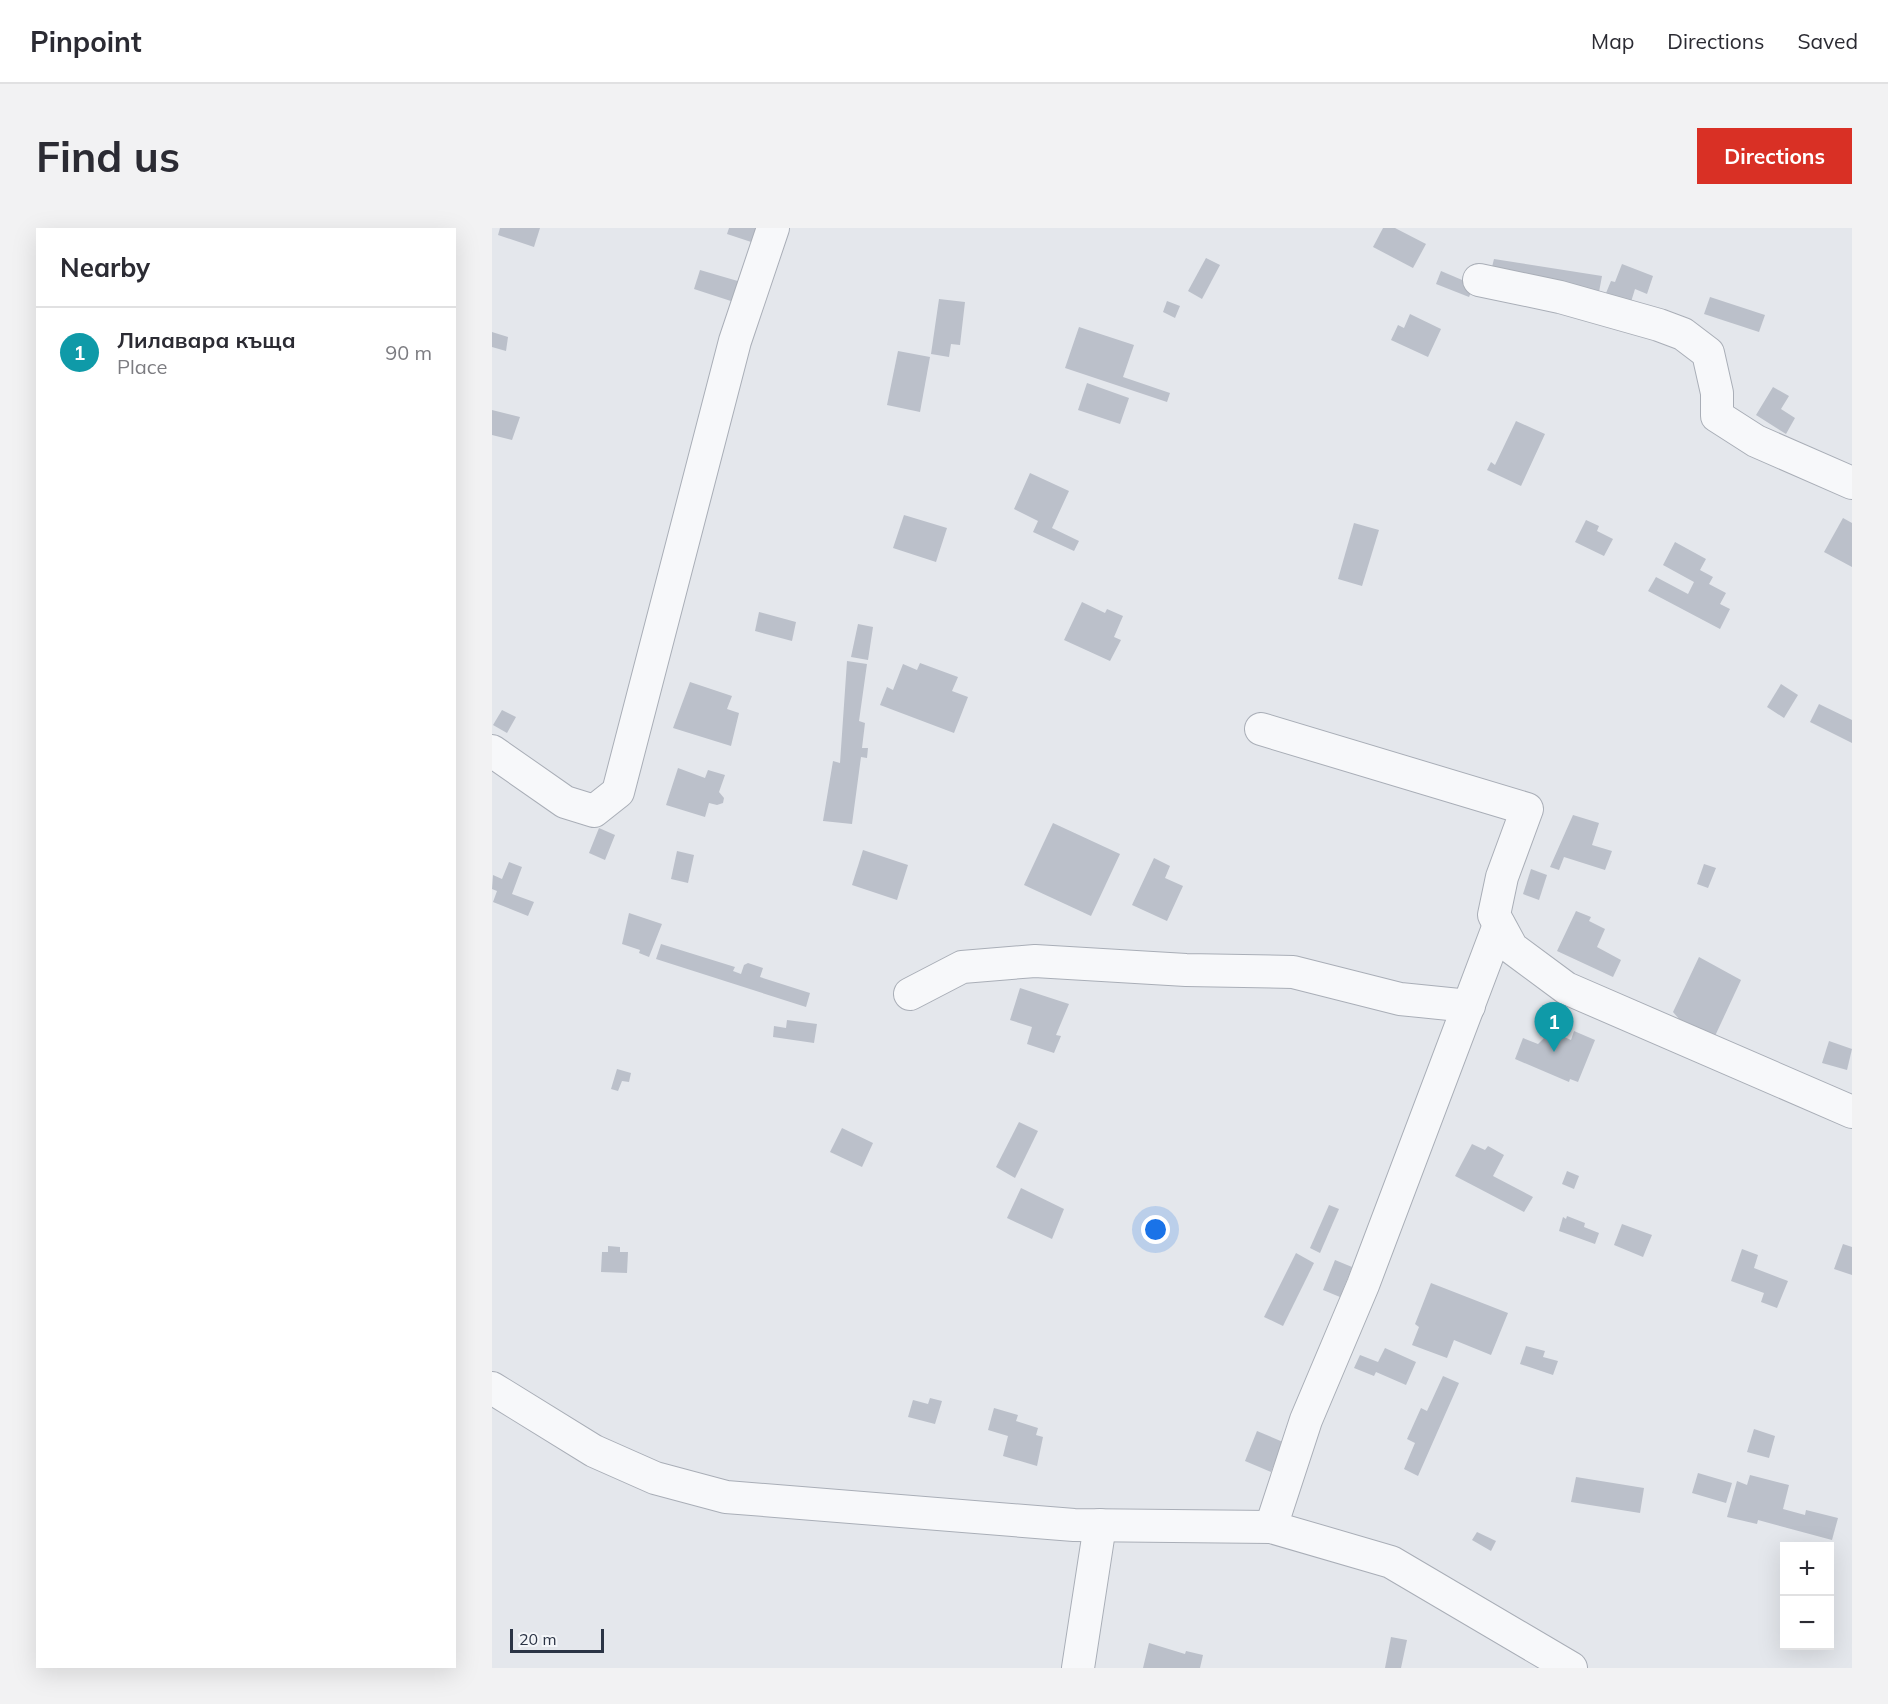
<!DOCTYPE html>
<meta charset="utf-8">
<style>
:root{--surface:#fff;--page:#f2f2f3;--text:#2b2b33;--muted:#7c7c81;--line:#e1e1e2;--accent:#d93025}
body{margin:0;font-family:Mulish,sans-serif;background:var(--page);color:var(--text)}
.controls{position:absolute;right:18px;bottom:18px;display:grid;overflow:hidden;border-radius:0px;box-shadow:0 6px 24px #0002}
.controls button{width:54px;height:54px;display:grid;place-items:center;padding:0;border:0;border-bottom:2px solid var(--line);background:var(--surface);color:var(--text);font:30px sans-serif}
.scale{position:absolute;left:18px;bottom:15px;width:94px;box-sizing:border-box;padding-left:6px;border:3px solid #2b3445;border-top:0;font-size:16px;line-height:21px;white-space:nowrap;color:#2b3445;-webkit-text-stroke:4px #f4f6f9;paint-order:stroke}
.you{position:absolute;left:664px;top:1002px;width:21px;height:21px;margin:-15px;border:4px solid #fff;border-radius:50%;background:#1a73e8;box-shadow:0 0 0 9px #1a73e833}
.badge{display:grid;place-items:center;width:39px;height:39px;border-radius:50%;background:var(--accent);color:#fff;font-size:20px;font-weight:700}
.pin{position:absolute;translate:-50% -50px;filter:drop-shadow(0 2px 3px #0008)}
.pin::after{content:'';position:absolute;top:32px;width:21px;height:18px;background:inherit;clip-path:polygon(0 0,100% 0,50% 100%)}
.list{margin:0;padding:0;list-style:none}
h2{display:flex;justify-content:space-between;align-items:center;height:78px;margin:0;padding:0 24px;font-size:26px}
h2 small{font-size:20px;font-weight:400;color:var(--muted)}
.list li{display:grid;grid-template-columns:39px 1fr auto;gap:18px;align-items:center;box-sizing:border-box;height:90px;padding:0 24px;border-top:2px solid var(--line)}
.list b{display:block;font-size:22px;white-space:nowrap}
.list p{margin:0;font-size:20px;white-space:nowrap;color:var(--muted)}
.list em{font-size:20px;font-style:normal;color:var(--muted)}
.map{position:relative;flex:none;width:1360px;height:1440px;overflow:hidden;border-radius:0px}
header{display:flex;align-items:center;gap:36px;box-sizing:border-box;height:84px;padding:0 30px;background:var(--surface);border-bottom:2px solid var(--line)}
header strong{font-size:28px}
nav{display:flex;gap:33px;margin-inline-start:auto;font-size:21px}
.intro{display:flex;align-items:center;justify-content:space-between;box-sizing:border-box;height:144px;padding:0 36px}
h1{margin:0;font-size:42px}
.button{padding:15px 27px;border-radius:0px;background:var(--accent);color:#fff;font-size:21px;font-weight:700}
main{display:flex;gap:36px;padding:0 36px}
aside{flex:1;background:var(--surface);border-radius:0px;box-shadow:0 6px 24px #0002}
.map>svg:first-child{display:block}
.building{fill:#bbc0ca}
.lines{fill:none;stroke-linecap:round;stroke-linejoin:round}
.minor-casing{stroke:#a9aeb7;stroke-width:34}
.minor{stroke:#f7f8fa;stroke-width:32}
</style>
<header>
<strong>Pinpoint</strong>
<nav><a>Map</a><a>Directions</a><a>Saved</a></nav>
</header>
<div class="intro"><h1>Find us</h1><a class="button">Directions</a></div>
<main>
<aside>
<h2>Nearby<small></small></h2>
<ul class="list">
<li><span class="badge" style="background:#0f9aa8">1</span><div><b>Лилавара къща</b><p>Place</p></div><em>90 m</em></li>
</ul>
</aside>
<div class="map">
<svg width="1360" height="1440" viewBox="0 0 1360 1440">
<rect width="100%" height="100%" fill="#e4e7ec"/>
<g class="building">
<path d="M8,0H48L42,19L6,7Z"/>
<path d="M237,0H275L274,19L235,6Z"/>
<path d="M891,0H903L934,16L921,40L881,19Z"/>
<path d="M714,30L728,37L710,71L696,63Z"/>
<path d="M1002,31L1110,48L1107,64L999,43Z"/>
<path d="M1130,36L1161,48L1155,66L1143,61L1139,74L1114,65L1119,53L1123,54Z"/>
<path d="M208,42L256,56L248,76L202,61Z"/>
<path d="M949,43L982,57L977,69L944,56Z"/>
<path d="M1218,69L1273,87L1267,104L1212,86Z"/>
<path d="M447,71L473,74L468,117L459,116L457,129L439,126Z"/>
<path d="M675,73L688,78L683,90L671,84Z"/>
<path d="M918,86L949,101L936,129L899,112L906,97L912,100Z"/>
<path d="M587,99L642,117L631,149L678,165L675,174L573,140Z"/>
<path d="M0,104L16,109L14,123L0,119Z"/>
<path d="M406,123L438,129L428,184L395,177Z"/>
<path d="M595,155L637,170L628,196L586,182Z"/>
<path d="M1281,159L1297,168L1289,181L1303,190L1294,206L1264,187Z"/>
<path d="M0,182L28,189L20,212L0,207Z"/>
<path d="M1024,193L1053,206L1029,258L995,242L999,234L1003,237Z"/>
<path d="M538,245L577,263L560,300L587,313L582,323L541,304L546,293L522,281Z"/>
<path d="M412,287L455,300L444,334L401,320Z"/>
<path d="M1351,290L1360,295V339L1332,324Z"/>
<path d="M1094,292L1107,298L1105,303L1121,311L1112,328L1083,314Z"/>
<path d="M862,295L887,302L870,358L846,351Z"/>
<path d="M1183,314L1214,331L1208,342L1221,349L1217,356L1234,365L1228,376L1238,381L1228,401L1156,363L1164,349L1196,366L1202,354L1171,337Z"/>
<path d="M590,374L613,385L615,381L631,388L622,409L629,412L618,433L572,412Z"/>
<path d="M267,384L304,394L300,413L263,403Z"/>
<path d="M366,396L381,399L376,432L359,429Z"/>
<path d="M355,433L375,436L367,493L373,495L370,520H376L375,530L369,529L360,596L331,593L341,533L348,535Z"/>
<path d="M428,435L466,449L460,463L476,469L462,505L388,477L395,459L401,462L411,436L425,442Z"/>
<path d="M198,454L240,468L235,481L247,485L239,518L181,500Z"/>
<path d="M1289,456L1306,467L1292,490L1275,479Z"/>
<path d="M1327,476L1360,492V515L1318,494Z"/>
<path d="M10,482L24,489L15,505L1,497Z"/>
<path d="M186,540L213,550L216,542L233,547L227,564L232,570L231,575L225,577L217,575L213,589L174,577Z"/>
<path d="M1081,587L1107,595L1100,617L1120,623L1113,642L1072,629L1067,642L1058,639Z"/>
<path d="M561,595L628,626L599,688L532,657Z"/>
<path d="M107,600L123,607L113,632L97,625Z"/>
<path d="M371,622L416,637L405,672L360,657Z"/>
<path d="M185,623L202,627L196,655L179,651Z"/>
<path d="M662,630L678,638L673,650L691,658L675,693L640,677Z"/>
<path d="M17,634L30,639L20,666L42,674L36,688L1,674L5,663L0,661L1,647L10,651Z"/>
<path d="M1212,636L1224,640L1216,660L1205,656Z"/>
<path d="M1039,641L1055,647L1047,672L1031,666Z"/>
<path d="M1084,683L1099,689L1097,693L1113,701L1105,719L1129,732L1121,749L1065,723Z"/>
<path d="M137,685L170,696L157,729L147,725L148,722L130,716Z"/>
<path d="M169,716L243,739L241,743L249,746L252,737L256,735L271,740L268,749L318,765L314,779L164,731Z"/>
<path d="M1207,729L1249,752L1223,808L1188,792L1181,784Z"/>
<path d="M528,760L577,776L564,807L569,808L562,825L535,816L540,799L518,792Z"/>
<path d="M295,792L325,796L322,815L281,809L282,798L294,800Z"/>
<path d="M1082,803L1103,812L1086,854L1078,851L1077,854L1023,831L1031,810L1046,816L1055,807H1068L1079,812Z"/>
<path d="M1337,813L1360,821L1355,842L1330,835Z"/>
<path d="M125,841L139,845L137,854L130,853L126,863L119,861Z"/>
<path d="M527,894L546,903L523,950L504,939Z"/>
<path d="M350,900L381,915L370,939L338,924Z"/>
<path d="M980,916L993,922L996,918L1012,927L1001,948L1041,969L1032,984L963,948Z"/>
<path d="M1075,943L1087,948L1082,961L1070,956Z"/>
<path d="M529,960L572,981L560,1011L515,990Z"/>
<path d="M837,977L847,981L828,1025L818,1020Z"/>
<path d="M1075,988L1093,995L1092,999L1107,1005L1103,1016L1067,1003L1071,989L1074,991Z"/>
<path d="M1130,996L1160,1007L1151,1029L1122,1017Z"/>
<path d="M1351,1016L1360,1019V1047L1342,1041Z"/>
<path d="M116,1018L128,1019V1024H136L135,1045L109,1044L110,1024H116Z"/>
<path d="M1250,1021L1266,1027L1262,1040L1296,1053L1285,1080L1269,1074L1272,1065L1239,1053Z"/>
<path d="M804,1025L822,1035L791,1098L772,1089Z"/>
<path d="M843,1032L860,1039L848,1069L831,1062Z"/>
<path d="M939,1055L1016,1085L999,1127L962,1112L955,1130L920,1117L927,1099L923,1096Z"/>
<path d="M1034,1118L1053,1123L1051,1129L1066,1133L1061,1147L1028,1136Z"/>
<path d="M893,1120L924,1134L914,1157L884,1144L882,1148L862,1140L868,1127L886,1134Z"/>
<path d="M951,1148L967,1155L926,1248L912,1241L923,1215L915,1211L929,1180L935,1183Z"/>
<path d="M438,1170L450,1173L443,1196L416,1189L421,1172L436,1176Z"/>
<path d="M502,1180L526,1187L524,1193L546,1200L544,1207L551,1209L545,1238L511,1228L516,1208L496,1202Z"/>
<path d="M1262,1201L1283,1208L1277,1230L1255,1224Z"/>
<path d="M765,1203L791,1214L779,1244L753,1233Z"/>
<path d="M1206,1245L1240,1255L1234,1275L1200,1265Z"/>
<path d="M1258,1247L1297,1257L1291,1281L1313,1287L1314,1282L1346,1290L1340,1312L1266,1292L1265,1296L1235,1289L1245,1253L1255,1257Z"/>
<path d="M1084,1249L1152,1260L1148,1285L1079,1274Z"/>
<path d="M985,1304L1004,1313L999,1323L980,1312Z"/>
<path d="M899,1409L915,1412L909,1440H893Z"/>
<path d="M657,1415L693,1426L694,1423L711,1427L708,1440H651Z"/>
</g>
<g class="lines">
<g class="minor-casing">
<g id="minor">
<path d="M987,52L1068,69L1167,97L1191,106L1216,125L1225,165V188L1264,213L1360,255"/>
<path d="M769,501L1035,581L1010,649L1002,687L1020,720L1074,760L1360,884"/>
<path d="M0,523L73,574L102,583L126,564L243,113L281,0"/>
<path d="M418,766L470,739L543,733L694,742L801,744L908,771L977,778"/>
<path d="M0,1160L102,1223L163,1250L234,1269L582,1297L779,1299L899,1334L1079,1440"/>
<path d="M779,1299L814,1192L871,1057L1007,697"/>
<path d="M586,1440L608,1297"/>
</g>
</g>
<use href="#minor" class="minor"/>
</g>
</svg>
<div class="controls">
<button>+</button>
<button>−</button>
</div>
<div class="scale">20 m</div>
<div class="you"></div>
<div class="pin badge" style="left:1062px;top:824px;background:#0f9aa8">1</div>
</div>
</main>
